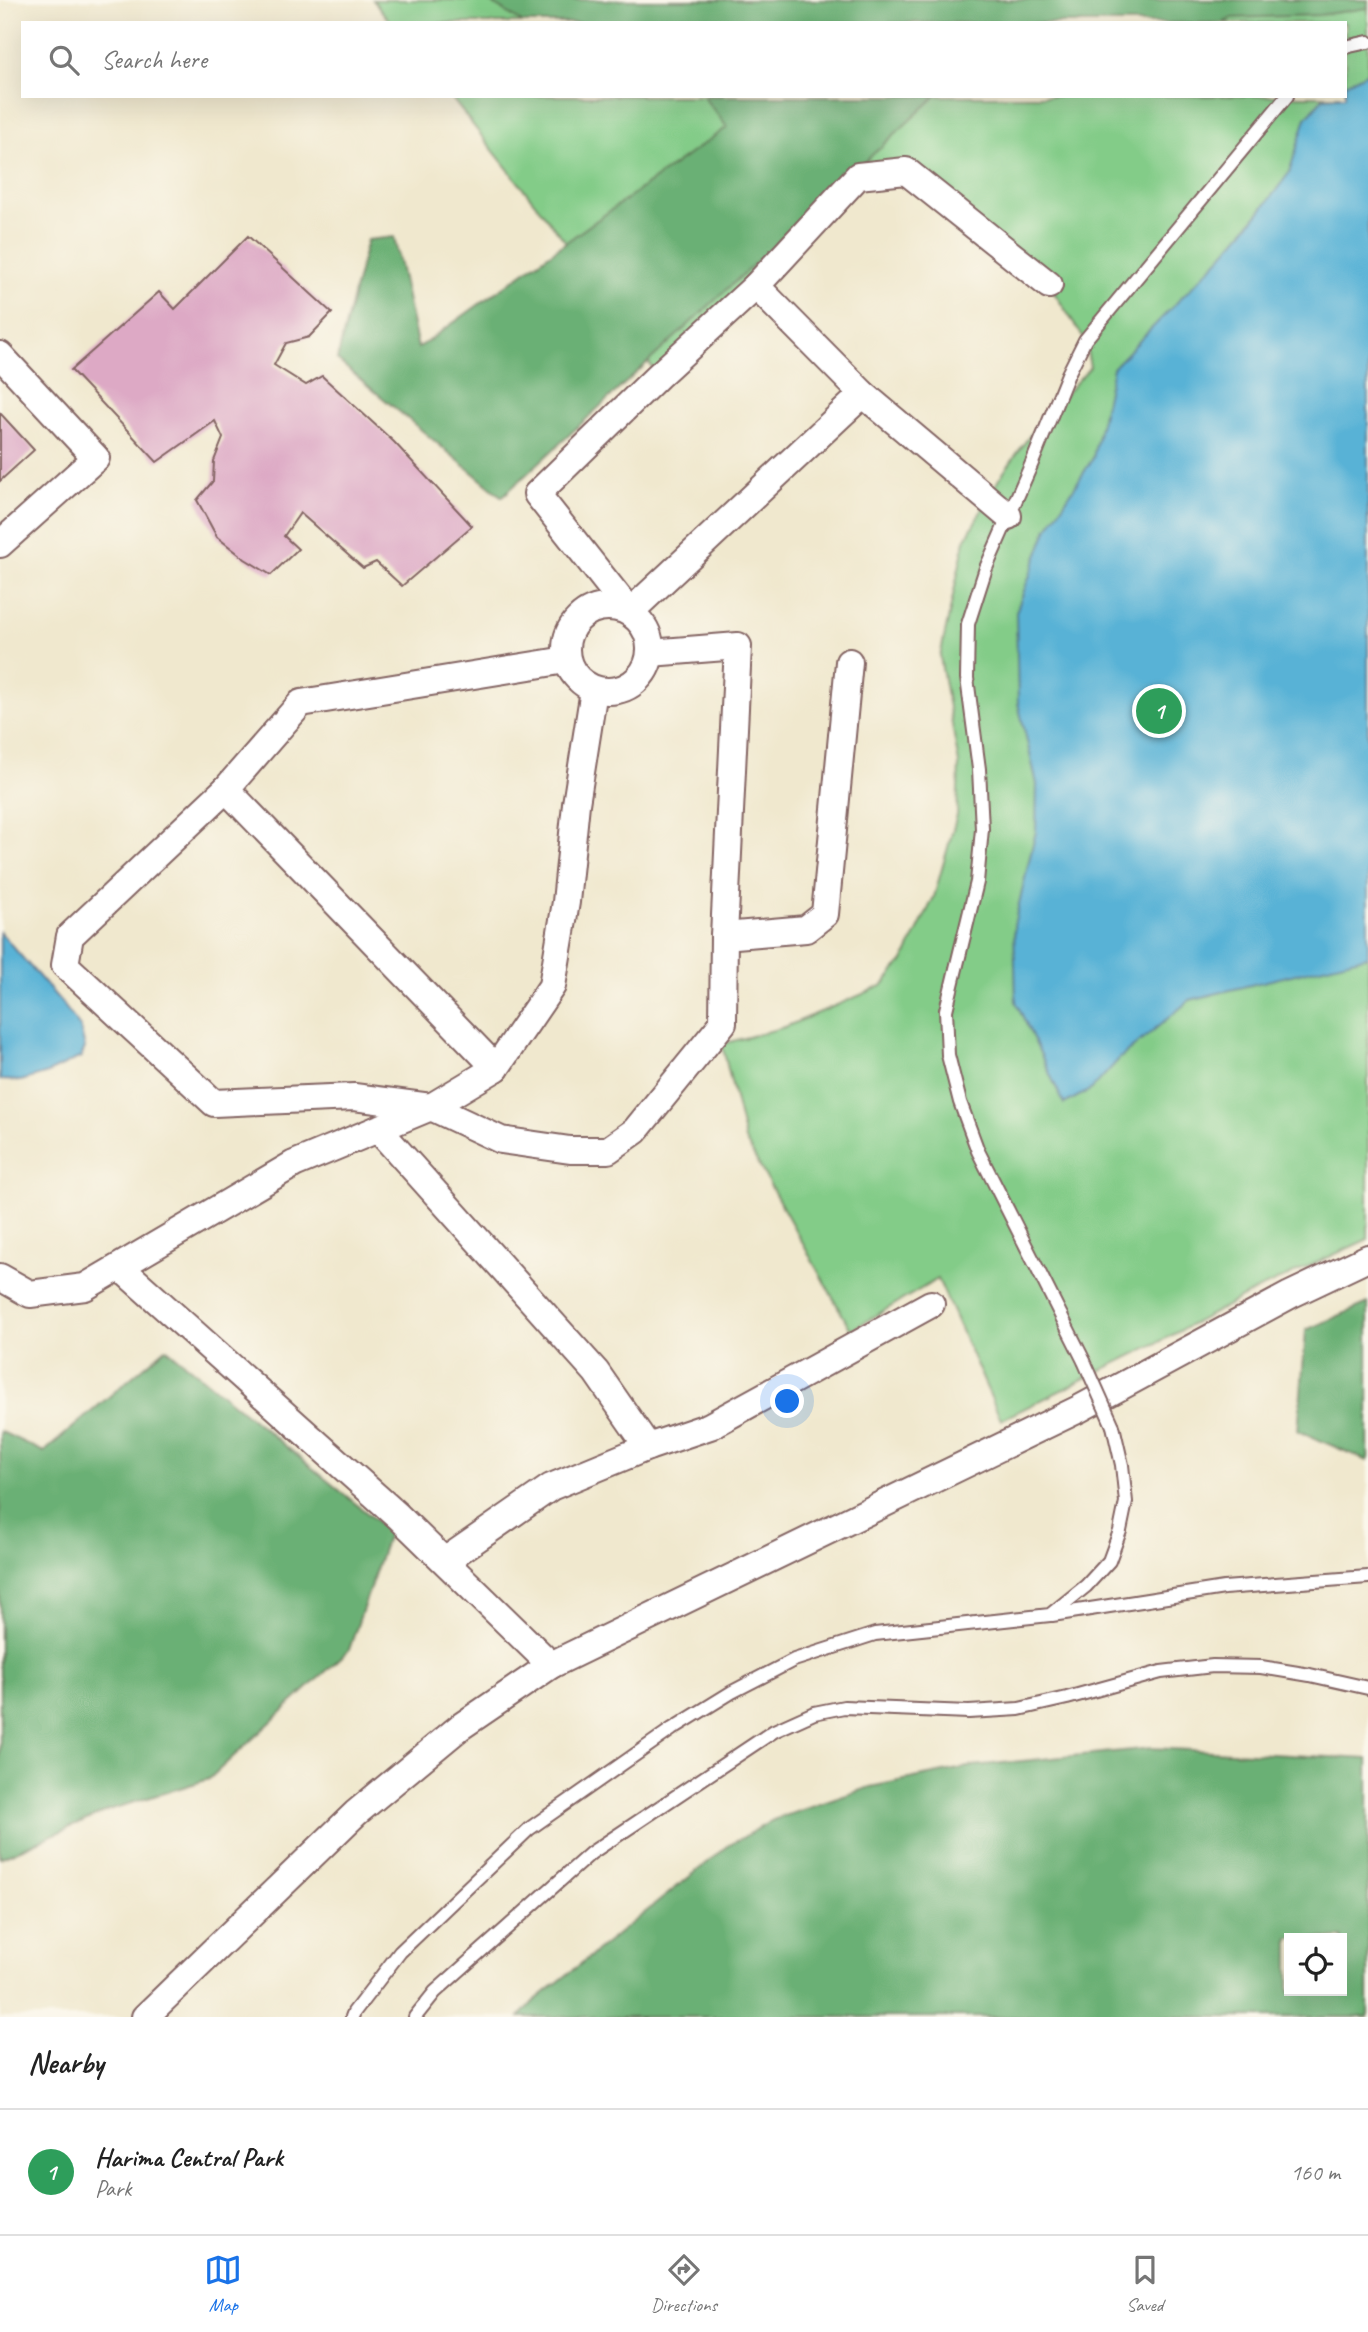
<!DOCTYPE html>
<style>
:root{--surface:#fff;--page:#f6f6f6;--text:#222;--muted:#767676;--line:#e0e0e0;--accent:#1a73e8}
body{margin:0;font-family:Caveat,sans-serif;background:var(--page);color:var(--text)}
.controls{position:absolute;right:21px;bottom:21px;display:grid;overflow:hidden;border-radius:0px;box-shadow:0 7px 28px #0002}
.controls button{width:63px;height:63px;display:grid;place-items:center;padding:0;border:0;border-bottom:2px solid var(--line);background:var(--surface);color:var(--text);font:35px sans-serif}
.you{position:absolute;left:788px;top:1402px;width:24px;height:24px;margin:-18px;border:5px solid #fff;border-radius:50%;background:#1a73e8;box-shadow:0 0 0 10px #1a73e833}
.badge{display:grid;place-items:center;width:46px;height:46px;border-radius:50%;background:var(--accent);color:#fff;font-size:23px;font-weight:700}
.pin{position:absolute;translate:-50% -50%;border:4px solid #fff;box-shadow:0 2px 7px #0006}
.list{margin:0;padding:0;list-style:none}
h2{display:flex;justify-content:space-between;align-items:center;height:91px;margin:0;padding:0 28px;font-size:30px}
h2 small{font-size:23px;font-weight:400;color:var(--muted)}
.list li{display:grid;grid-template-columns:46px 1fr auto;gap:21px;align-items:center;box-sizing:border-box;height:126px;padding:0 28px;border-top:2px solid var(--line)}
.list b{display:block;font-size:26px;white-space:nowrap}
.list p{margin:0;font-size:23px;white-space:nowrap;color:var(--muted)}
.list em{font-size:23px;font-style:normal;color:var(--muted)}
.icon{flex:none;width:38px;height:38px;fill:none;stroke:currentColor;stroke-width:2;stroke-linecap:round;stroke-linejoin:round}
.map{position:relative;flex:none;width:1368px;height:2017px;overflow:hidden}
.search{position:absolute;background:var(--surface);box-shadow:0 7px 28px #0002;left:21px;right:21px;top:21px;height:77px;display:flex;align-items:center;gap:18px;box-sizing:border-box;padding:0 24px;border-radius:0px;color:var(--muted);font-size:26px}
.sheet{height:217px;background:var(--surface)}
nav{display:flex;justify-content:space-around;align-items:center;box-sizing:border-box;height:98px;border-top:2px solid var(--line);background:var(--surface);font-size:19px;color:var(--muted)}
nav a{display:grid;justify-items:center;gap:4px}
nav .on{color:var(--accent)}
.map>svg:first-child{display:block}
.green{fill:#83cc88;stroke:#66765a;stroke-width:2}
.forest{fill:#6ab074;stroke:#5a6850;stroke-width:2;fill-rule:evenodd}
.water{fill:#58b2d6;stroke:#516880;stroke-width:2}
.building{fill:#dda9c5}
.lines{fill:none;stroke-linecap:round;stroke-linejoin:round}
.service-casing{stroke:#846564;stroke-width:16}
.minor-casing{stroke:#846564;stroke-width:30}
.service{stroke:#fff;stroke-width:12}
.minor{stroke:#fff;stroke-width:26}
.service-bridge-casing{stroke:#846564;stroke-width:16;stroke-linecap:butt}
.service-bridge{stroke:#fff;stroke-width:12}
</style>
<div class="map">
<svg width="1368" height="2017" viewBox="0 0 1368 2017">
<rect width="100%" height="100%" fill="#fbf7ec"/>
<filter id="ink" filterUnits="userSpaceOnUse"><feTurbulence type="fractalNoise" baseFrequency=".0143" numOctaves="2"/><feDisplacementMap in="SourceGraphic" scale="14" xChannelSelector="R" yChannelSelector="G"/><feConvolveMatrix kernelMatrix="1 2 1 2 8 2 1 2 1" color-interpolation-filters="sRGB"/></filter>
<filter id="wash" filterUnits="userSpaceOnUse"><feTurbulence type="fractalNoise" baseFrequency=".00686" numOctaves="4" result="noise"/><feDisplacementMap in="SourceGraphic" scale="28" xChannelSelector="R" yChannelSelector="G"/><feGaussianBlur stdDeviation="1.57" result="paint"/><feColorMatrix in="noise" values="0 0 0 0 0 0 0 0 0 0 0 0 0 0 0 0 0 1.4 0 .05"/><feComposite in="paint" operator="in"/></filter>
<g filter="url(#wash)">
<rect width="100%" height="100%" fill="#f0e8ce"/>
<path class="green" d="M373,0H1368V1239L1253,1292L1159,1342L1001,1420L938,1279L851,1330L745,1140L722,1044L785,1027L882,986L903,961L934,897L957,815L959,764L940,657L965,540L999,479L1035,428L1090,367L1085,340L1049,285L905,171L857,176L658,376L565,241L450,96H1345V23H391Z"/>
<g class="forest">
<path d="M487,0H1368V8L1320,15L1232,18L1223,23H523Z"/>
<path d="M703,96H936L502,497L337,360L367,240L394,237L418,348L727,127Z"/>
<path d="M1368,1303V1461L1298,1431L1306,1330Z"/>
<path d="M166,1348L389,1531L349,1650L209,1779L112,1809L0,1858V1431L44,1452Z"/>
<path d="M1152,1748L1368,1759V2017H520L533,2002L728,1846L773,1820L870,1787L973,1766ZM1289,1938H1342V1991H1289Z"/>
</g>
<g class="water">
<path d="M1368,72V956L1190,1000L1119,1059L1092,1089L1064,1104L1016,1002L1014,925L1036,831L1037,784L1018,703L1016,612L1047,530L1093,458L1113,368L1221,257L1258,214L1289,173L1306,118L1323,98L1345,96V84Z"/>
<path d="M0,932L62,1003L80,1027L85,1048L81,1057L48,1073L21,1081L0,1080Z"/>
</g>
<g id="blocks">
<g class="building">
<path d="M248,236L332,313L309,337L286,343L274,365L306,385L322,376L394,442L472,526L402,586L376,562L363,568L300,513L284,536L298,549L271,575L245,559L217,537L197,500L213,481L214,461L223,438L215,421L157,462L71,370L159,292L175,309Z"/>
<path d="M0,413L34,450L0,481Z"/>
</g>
</g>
</g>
<g filter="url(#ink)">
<use href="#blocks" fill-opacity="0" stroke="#846564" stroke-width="2"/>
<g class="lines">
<g class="service-casing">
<g id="service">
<path d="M1345,47L1368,42"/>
<path d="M1084,1361L978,1151L960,1102L948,1055L946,1010L977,882L982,829L979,769L967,678L968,624L986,568L1032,463L1068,374L1085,340L1287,96"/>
<path d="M1052,1615L1224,1588L1368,1577"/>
<path d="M352,2017L354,2012L400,1952L529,1829L672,1729L732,1692L794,1660L875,1634L1050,1615L1086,1586L1109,1561L1120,1531L1126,1502L1122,1465L1113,1426"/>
<path d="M415,2017L435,1992L591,1853L774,1731L814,1713L844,1707L969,1712L1019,1709L1067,1698L1161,1672L1213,1666L1261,1667L1310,1675L1368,1688"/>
</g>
</g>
<g class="minor-casing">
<g id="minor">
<path d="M756,286L658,376L537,494L630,612L863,394"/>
<path d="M0,355L96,458L0,544"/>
<path d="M1008,516L863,394L756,286L858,176L906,171L1049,285"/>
<circle cx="608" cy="649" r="42"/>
<path d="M226,789L70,936L65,965L214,1103L354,1097L431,1107L501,1140L570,1150H608L635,1131L723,1023L724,936L738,646L650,653"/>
<path d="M724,936L806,929L825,914L849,662"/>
<path d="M496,1068L226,789L301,703L566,660"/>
<path d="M378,1129L596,1372L648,1447"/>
<path d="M121,1268L398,1516L551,1665"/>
<path d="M0,1277L30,1294L85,1287L294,1164L431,1107L496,1068L552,986L566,902L576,804L594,690"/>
<path d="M446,1560L551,1487L648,1447L710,1426L931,1304"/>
<path d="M145,2017L356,1813L460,1727L551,1665L1079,1409L1290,1295L1368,1258"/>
</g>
</g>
<use href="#service" class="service"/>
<use href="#minor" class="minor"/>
<g class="service-bridge-casing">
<path id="service-bridge" d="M1084,1361L1113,1426"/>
</g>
<use href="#service-bridge" class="service-bridge"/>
</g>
</g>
</svg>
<div class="controls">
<button><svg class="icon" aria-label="locate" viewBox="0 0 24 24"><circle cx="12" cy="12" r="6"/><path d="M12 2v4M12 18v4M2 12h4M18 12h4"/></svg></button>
</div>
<div class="you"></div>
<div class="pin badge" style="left:1159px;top:711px;background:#2e9e5b">1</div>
<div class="search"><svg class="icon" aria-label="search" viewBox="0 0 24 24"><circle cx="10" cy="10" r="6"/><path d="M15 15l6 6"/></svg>Search here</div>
</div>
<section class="sheet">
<h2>Nearby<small></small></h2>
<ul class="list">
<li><span class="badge" style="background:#2e9e5b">1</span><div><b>Harima Central Park</b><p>Park</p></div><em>160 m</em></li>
</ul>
</section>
<nav>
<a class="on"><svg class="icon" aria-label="map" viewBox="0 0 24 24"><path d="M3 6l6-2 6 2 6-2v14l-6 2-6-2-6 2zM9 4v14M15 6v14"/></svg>Map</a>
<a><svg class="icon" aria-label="directions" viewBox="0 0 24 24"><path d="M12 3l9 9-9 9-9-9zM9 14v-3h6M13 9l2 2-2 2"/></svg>Directions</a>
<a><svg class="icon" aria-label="saved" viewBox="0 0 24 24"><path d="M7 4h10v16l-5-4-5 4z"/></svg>Saved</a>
</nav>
